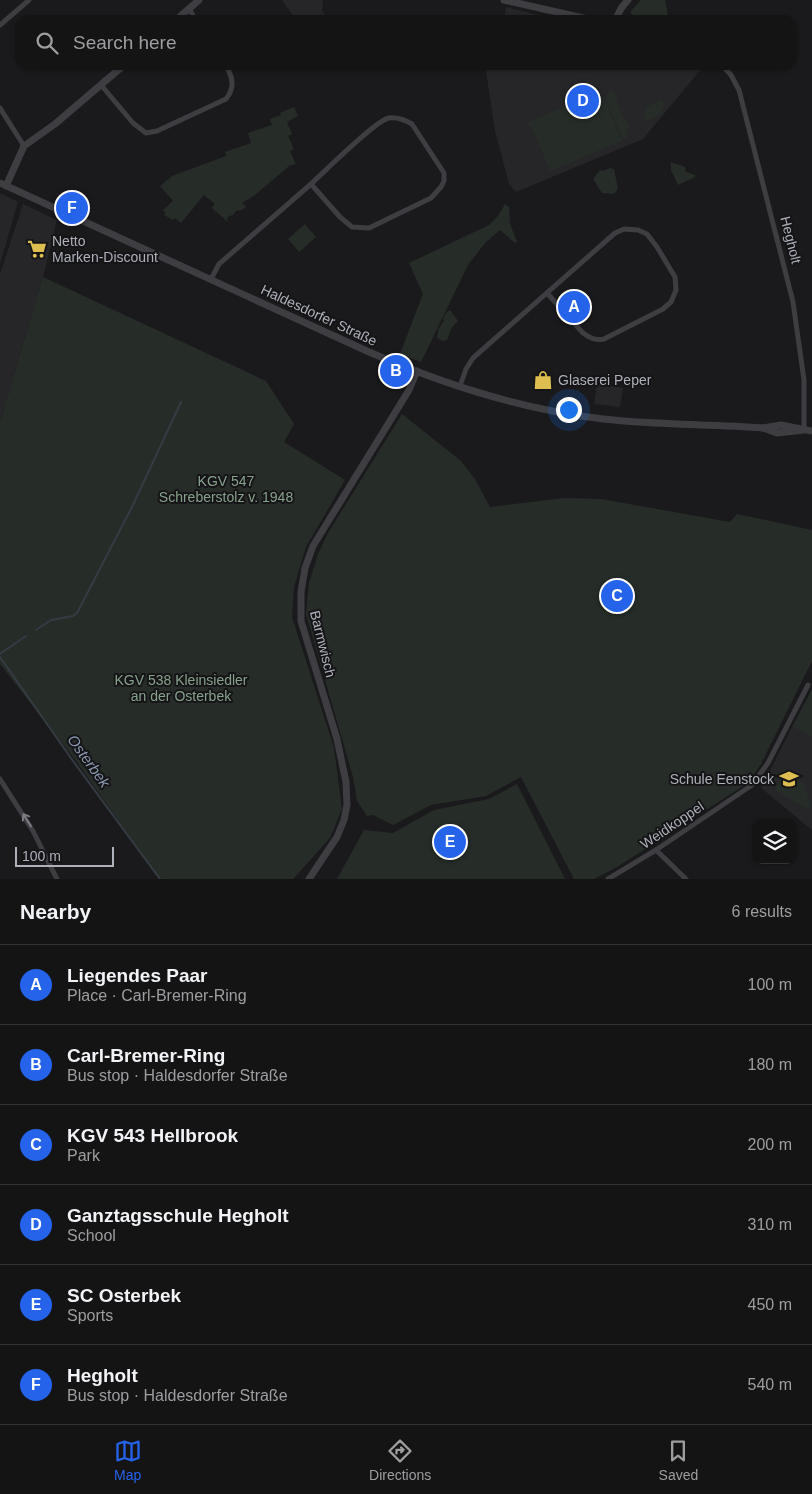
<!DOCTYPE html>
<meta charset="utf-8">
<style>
:root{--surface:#141415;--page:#1d1d1e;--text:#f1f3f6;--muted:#9d9ea0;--line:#333334;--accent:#2563eb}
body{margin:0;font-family:Arial,sans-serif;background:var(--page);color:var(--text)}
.controls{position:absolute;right:15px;bottom:15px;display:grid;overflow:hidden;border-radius:10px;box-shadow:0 1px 4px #0004}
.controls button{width:45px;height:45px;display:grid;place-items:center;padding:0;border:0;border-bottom:1px solid var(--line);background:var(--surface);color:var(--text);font:25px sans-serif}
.scale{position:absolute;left:15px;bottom:12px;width:99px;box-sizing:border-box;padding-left:5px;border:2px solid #aeb0ba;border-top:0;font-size:14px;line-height:18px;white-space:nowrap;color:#aeb0ba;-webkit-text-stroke:4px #151517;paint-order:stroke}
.you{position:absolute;left:568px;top:409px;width:18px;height:18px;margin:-12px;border:4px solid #fff;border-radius:50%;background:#1a73e8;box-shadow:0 0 0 8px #1a73e833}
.badge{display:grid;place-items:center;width:32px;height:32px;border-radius:50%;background:var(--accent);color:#fff;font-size:16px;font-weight:700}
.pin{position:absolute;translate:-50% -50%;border:2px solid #fff;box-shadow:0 1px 5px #0006}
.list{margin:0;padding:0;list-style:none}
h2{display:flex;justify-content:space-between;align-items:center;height:65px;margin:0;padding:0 20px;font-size:21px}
h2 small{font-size:16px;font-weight:400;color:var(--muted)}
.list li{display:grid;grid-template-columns:32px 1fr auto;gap:15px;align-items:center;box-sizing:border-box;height:80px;padding:0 20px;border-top:1px solid var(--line)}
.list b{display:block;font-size:19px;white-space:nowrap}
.list p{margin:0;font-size:16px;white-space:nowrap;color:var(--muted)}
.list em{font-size:16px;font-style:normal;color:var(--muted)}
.icon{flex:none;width:28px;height:28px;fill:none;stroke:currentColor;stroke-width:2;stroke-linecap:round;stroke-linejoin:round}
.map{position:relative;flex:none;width:812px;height:879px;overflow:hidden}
.search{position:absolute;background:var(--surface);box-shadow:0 1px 4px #0004;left:15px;right:15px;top:15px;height:55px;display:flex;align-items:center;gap:12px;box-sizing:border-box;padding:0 18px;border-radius:15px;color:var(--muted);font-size:19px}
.sheet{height:545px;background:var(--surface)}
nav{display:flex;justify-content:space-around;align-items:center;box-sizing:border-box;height:70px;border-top:1px solid var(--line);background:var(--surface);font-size:14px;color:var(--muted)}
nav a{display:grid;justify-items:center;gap:2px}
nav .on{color:var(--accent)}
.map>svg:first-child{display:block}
.built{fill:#262628}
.green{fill:#262d28}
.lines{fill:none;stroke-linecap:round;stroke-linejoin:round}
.stream{stroke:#353b43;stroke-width:2}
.minor{stroke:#3d3d42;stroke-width:5}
.tertiary{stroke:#3d3d42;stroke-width:7}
.oneway{stroke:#7b7c84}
.labels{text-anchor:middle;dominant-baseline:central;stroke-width:4;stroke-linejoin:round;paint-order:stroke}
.street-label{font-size:14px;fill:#aeb0ba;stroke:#151517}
.poi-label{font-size:14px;fill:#aeb0ba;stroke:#151517;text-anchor:start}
.park-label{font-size:14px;fill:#87a28c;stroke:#151517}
.water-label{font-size:15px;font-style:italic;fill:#8999b0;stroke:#151517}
</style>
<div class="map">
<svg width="812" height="879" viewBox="0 0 812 879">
<rect width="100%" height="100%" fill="#1a1a1c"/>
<g class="built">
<path d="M282,0H323L322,10L328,20H296Z"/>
<path d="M506,7L550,18L560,20H504Z"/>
<path d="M498,65H697L702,68L643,139L516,192L509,184L495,131L486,71Z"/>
<path d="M0,193L18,202L0,264Z"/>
<path d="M23,204L57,220L43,277L0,422V274Z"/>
<path d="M597,384L623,388L620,407L594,404Z"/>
<path d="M792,727L812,737V830L761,788Z"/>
</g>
<g class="green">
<path d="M641,0H665L669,20H632L631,11Z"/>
<path d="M612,89L618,101L617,102L622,116H624L629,127L625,130L628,138L623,139L605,97Z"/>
<path d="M597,93L600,98L604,97L622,141L550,171L532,127H530L528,122Z"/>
<path d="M657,101L662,100L664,103L661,113L646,122L644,116L646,108Z"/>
<path d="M294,107L298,116L287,122L292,134L288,136L294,149L290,151L296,164L289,166L255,195L242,203L246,207L240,211L237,210L233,215L229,216L227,218L228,222L212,208L215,204L204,195L181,223L175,218L173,220L164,215L166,213L163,210L173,201L160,186L172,176L226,156L225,152L251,143L248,133L272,125L270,119L281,115L280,113Z"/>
<path d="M671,162L685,167L686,172L695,175V177L678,185L671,170Z"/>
<path d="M610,168L614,169L618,189L614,194L602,193L593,179L600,170L603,171Z"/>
<path d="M505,204L509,207L510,224L517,242L515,243L500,230L485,243L468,265L421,362L400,354L423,294L409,263L489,225L498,216Z"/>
<path d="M305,224L316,237L299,252L288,239Z"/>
<path d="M43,277L266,381L294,424L284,442L345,480L306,547L294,587L292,617L334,748L342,809L330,838L293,879H160L76,761L0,664V422Z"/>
<path d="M450,310L458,321L452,327L447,340L443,341L437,338L439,328L444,321L443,318L447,312Z"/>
<path d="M402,414L461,461L475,479L490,507L565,498L601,499L730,522L737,514L812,530V661L761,764L748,783L617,867L594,879H574L521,777L486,796L431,805L393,825L373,815L367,816L357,801L353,777L306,614L309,583L318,554L328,533Z"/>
<path d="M812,689V737L792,727Z"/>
<path d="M784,772L805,784L811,811L775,790Z"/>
<path d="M517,784L565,879H337L364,830L393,833L434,810L489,799Z"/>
</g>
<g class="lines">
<g class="stream">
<path d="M36,630L51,620L73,616L77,613L133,505L181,402"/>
<path d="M0,654L26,636"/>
<path d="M0,657L73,761L160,879"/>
</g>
<g class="minor">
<path d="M189,9L196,20"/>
<path d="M0,25L29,0"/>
<path d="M722,65L731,75L739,90L793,302L804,380V430"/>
<path d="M101,85L133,123L146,133L157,131L226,99C235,88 233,76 225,65"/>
<path d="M0,108L24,146"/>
<path d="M211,279L219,264L311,184L340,217L352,227L369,228L431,198L441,187L444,181V173L412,124C405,120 398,117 389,118C376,120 324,172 311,184"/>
<path d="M460,386L466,369L473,358L615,233L624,229L638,230L647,234L657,247L675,277L676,290L671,302L663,309L604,339C596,341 590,338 583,333L547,293"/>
<path d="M0,779L33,831L57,879"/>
<path d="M656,850L686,879"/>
<path d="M608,879L656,850L752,785L768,763L808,685"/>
</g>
<g class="tertiary">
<path d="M504,0L592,20"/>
<path d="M176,20L199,0"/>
<path d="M615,20L622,7L628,0"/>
<path d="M0,183L369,352C443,384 523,410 603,419C656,425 710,424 763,428L777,433L804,430"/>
<path d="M6,186L24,146L55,124L124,65"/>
<path d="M763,428L781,425L812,431"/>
<path d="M309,879L337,837L344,820L347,805L346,782L337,739L301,621V592L305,568L313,546L409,390L417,371"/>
</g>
</g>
<defs><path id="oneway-shaft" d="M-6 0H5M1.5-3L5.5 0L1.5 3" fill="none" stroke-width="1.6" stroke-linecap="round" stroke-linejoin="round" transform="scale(1.25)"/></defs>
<use class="oneway" href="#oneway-shaft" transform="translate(27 820) rotate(-122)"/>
<defs>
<g id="supermarket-bare" transform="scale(1.5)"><path d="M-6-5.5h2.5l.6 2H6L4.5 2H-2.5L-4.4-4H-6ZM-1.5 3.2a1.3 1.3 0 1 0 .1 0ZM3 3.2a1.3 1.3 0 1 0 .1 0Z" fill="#debe50" stroke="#151517" stroke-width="2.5" paint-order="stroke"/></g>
<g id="shop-bare" transform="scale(1.5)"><path d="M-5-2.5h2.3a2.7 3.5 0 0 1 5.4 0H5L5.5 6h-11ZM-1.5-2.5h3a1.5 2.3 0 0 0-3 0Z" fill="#debe50" stroke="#151517" stroke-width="2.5" paint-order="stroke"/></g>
<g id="school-bare" transform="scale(1.5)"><path d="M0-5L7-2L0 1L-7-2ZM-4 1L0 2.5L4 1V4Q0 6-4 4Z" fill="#debe50" stroke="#151517" stroke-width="2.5" paint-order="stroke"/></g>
</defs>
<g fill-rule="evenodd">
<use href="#supermarket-bare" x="37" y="249"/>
<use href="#shop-bare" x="543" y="380"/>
<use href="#school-bare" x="789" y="779"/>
</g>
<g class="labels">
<g class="street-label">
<text transform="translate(791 240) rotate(76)">Hegholt</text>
<text transform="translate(319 315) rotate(25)">Haldesdorfer Straße</text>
<text transform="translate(323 644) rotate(76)">Barmwisch</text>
<text transform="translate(672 825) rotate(-34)">Weidkoppel</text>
</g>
<g class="poi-label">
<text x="52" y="241">Netto<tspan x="52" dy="16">Marken-Discount</tspan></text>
<text x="558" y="380">Glaserei Peper</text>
<text x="774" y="779" text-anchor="end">Schule Eenstock</text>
</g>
<g class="park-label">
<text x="226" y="481">KGV 547<tspan x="226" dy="16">Schreberstolz v. 1948</tspan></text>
<text x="181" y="680">KGV 538 Kleinsiedler<tspan x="181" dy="16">an der Osterbek</tspan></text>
</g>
<g class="water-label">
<text transform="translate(89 761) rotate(54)">Osterbek</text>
</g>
</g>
</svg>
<div class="controls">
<button><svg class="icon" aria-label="layers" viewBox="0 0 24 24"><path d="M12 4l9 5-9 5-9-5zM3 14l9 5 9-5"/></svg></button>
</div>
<div class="scale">100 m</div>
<div class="you"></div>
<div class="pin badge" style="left:574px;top:307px">A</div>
<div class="pin badge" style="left:396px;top:371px">B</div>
<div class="pin badge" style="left:617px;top:596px">C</div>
<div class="pin badge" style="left:583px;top:101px">D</div>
<div class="pin badge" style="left:450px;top:842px">E</div>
<div class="pin badge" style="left:72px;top:208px">F</div>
<div class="search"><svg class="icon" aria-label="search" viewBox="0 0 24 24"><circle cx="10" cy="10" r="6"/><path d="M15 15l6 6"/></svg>Search here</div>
</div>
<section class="sheet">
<h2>Nearby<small>6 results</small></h2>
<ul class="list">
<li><span class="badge">A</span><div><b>Liegendes Paar</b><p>Place · Carl-Bremer-Ring</p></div><em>100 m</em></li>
<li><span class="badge">B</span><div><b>Carl-Bremer-Ring</b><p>Bus stop · Haldesdorfer Straße</p></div><em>180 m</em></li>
<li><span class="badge">C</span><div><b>KGV 543 Hellbrook</b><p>Park</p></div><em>200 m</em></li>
<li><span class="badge">D</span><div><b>Ganztagsschule Hegholt</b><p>School</p></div><em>310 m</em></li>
<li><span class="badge">E</span><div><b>SC Osterbek</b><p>Sports</p></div><em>450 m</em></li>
<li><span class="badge">F</span><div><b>Hegholt</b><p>Bus stop · Haldesdorfer Straße</p></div><em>540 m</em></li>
</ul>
</section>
<nav>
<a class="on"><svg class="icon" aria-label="map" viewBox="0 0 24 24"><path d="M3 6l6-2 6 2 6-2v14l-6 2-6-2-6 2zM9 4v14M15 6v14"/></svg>Map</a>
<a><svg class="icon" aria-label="directions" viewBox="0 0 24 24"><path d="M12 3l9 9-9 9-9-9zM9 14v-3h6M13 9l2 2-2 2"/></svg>Directions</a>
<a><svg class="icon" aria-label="saved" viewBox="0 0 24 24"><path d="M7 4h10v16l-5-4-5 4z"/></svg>Saved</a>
</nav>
